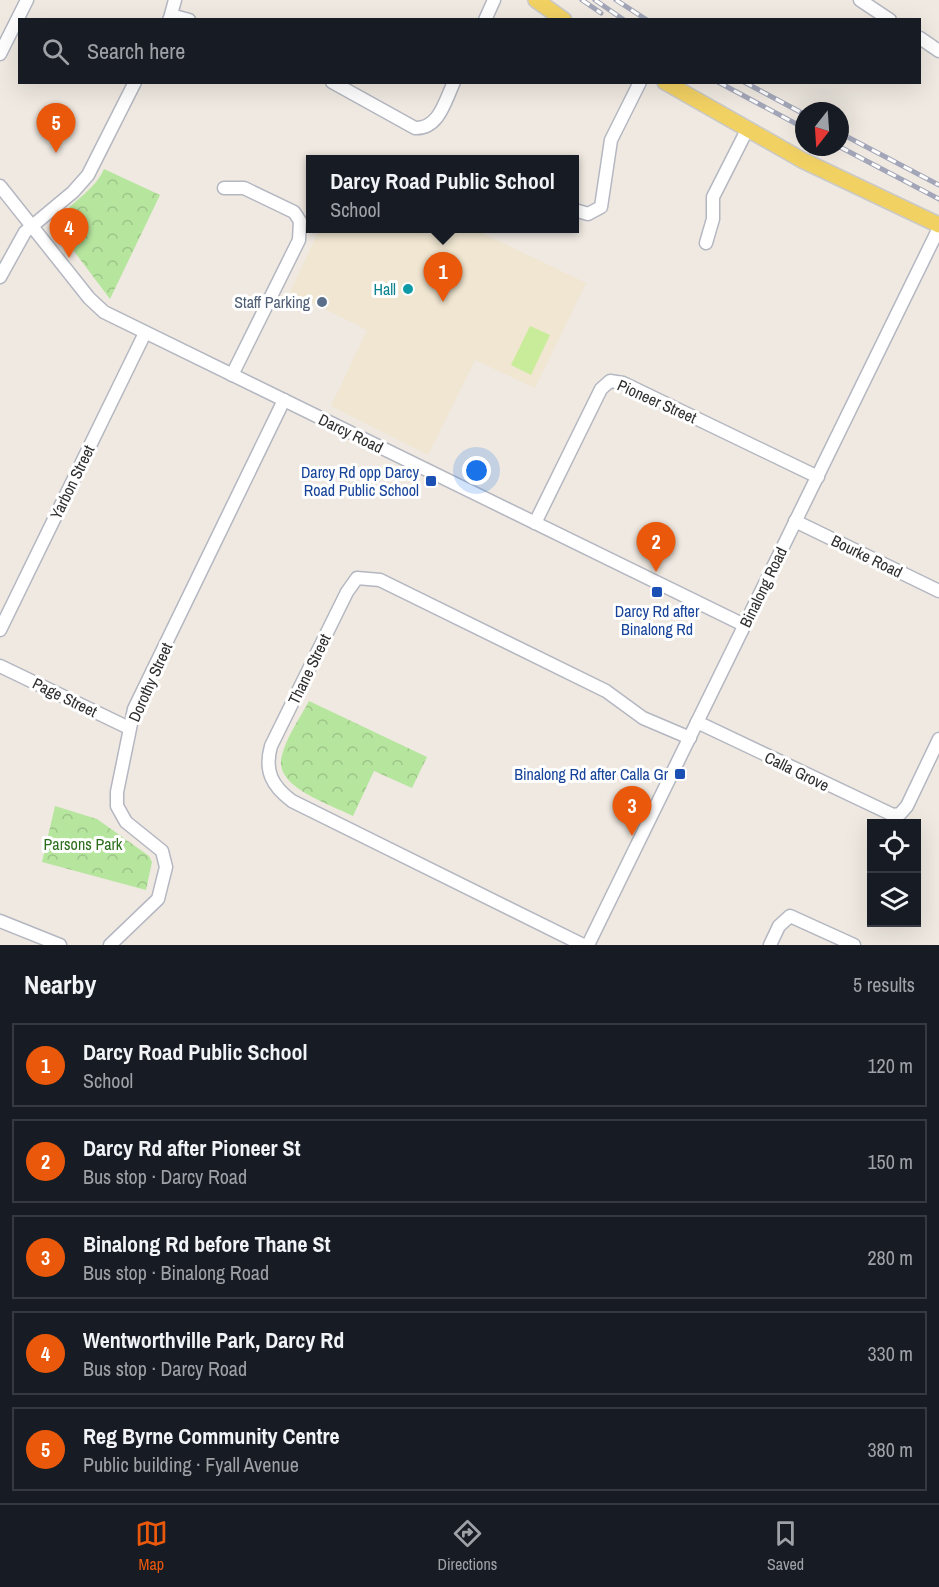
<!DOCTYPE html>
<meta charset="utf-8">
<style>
:root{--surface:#171b24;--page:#242831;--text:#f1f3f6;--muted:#9ea1a6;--line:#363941;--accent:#ea580c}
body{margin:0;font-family:"Archivo Narrow",sans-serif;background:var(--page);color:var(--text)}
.controls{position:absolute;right:18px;bottom:18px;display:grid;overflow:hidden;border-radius:0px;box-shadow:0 6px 24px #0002}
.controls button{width:54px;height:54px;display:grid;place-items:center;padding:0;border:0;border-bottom:2px solid var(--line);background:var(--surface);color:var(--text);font:30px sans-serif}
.compass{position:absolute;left:795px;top:102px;width:54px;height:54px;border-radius:50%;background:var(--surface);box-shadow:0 6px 24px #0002;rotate:197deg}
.you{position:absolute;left:477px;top:471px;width:21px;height:21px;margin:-15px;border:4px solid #fff;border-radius:50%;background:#1a73e8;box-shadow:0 0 0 9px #1a73e833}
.badge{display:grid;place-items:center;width:39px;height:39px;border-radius:50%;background:var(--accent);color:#fff;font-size:20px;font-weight:700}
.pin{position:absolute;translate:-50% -50px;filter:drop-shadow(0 2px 3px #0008)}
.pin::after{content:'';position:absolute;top:32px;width:21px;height:18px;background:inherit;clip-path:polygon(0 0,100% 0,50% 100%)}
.popup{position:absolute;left:306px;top:155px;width:273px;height:78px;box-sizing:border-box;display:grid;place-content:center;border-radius:0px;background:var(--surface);filter:drop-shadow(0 2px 4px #0005);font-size:20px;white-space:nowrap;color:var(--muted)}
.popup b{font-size:22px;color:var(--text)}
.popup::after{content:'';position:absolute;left:50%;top:100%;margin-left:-12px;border:12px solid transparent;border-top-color:var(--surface)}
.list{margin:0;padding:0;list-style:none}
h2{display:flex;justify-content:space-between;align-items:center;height:78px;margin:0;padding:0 24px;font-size:26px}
h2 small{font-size:20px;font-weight:400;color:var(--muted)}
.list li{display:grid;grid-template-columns:39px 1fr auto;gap:18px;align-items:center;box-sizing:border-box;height:84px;margin:0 12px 12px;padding:0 12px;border:2px solid var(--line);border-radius:0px}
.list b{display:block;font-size:22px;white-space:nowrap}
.list p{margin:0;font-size:20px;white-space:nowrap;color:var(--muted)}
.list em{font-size:20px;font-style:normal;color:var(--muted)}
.icon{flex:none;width:33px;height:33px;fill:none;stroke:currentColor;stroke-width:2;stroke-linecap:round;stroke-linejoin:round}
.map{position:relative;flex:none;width:939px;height:945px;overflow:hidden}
.search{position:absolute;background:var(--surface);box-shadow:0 6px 24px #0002;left:18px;right:18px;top:18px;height:66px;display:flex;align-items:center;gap:15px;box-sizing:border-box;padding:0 21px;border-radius:0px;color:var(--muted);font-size:22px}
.sheet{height:558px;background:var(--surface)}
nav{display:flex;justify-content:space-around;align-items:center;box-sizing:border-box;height:84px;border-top:2px solid var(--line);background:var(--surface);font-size:16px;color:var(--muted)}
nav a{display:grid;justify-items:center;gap:3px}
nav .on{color:var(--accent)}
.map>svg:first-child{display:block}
.education{fill:#f0e6d1}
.park{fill:url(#park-crowns)}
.pitch{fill:#c9ec9a}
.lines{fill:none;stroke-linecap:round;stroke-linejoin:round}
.minor-casing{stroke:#b4b7c1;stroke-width:15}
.major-casing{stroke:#c9c9c9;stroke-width:18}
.minor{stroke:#fff;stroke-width:12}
.major{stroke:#f2d163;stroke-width:15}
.rail-casing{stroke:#a3a6b8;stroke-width:5}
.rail{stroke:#fff;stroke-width:3;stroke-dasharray:9;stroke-linecap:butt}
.culture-dot{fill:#0f9aa8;stroke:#fff;stroke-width:2}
.service-dot{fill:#5c6f8a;stroke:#fff;stroke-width:2}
.transit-dot{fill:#1a4fb4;stroke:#fff;stroke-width:2}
.labels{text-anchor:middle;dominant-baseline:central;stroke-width:6;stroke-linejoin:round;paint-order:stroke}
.culture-label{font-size:16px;fill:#0d838f;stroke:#fff;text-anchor:end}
.service-label{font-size:16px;fill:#4e5e75;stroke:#fff;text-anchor:end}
.street-label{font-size:16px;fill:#2e2e2e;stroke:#fff}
.transit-label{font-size:16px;fill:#164399;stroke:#fff;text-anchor:end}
.park-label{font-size:16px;fill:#2c6e1b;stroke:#fff}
</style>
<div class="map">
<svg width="939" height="945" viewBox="0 0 939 945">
<defs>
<pattern id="park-crowns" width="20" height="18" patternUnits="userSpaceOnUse" patternTransform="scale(1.5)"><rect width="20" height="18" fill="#b6e59e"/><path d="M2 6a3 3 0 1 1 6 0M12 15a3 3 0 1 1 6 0" fill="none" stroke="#9dc588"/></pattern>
</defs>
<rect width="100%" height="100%" fill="#efe9e1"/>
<path class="education" d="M320,228L474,229L586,283L535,388L475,360L428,455L331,406L367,330L290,292Z"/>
<g class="park">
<path d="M104,169L160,195L110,299L55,226C65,204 93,194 104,169Z"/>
<path d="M309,701L427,757L412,788L374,771L353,816C331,804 272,787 282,755C287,736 300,718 309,701Z"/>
<path d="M55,806L97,819L149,856L152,862L146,890L42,862Z"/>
</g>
<path class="pitch" d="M530,326L550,335L531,375L511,365Z"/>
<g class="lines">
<g class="minor-casing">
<g id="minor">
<path d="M860,0L890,20"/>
<path d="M170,18L175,0"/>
<path d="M169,20L178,17L189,20"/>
<path d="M485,20L494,0"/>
<path d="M920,38L939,51"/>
<path d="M0,54L27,0"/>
<path d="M332,82L415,128C439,129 445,101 454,82"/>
<path d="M0,186L89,298L104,312L744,625"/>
<path d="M224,188H244L294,212L300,221L299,240L232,375"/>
<path d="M575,210L588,214L601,207L611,140L640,82"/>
<path d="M706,243L713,219V197L747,130"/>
<path d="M0,277L25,232L73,192L88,175L135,82"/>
<path d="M795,521L939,591"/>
<path d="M535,523L601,389L610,381L623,383L818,477"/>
<path d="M0,630L145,333"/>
<path d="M0,666L129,728"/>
<path d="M697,722L893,815L900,814L907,806L939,739"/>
<path d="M0,921L60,945"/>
<path d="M110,945L158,899L166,867L162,851L126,822L117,806V792L134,709L284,400"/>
<path d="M583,945L292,801C272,786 264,771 271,746L347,592L357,578L380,580L606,691L643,718L690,738"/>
<path d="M588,945L939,228"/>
<path d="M770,945L779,926L790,916L854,945"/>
</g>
</g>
<g class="major-casing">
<g id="major">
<path d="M536,0L564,20"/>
<path d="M665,82L802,160L939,225"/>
</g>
</g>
<use href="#minor" class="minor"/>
<use href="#major" class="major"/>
<g class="rail-casing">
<g id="rail">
<path d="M582,0L601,13"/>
<path d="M595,0L624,20"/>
<path d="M616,0L647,20"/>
<path d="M718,82L804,128"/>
<path d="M744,82L804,114"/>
<path d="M840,133L939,185"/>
<path d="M840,147L939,199"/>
</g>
</g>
<use href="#rail" class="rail"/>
</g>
<circle class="culture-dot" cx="408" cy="289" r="6"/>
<circle class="service-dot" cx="322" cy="302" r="6"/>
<g class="transit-dot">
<rect x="425" y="475" width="12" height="12" rx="3"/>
<rect x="651" y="586" width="12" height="12" rx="3"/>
<rect x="674" y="768" width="12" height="12" rx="3"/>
</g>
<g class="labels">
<g class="culture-label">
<text x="396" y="289">Hall</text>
</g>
<g class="service-label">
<text x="310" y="302">Staff Parking</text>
</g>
<g class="street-label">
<text transform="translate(657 401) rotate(24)">Pioneer Street</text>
<text transform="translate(351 433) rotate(26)">Darcy Road</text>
<text transform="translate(72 482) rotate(-64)">Yarbon Street</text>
<text transform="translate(867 556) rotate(26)">Bourke Road</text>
<text transform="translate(763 587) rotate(-64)">Binalong Road</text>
<text transform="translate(309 669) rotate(-64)">Thane Street</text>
<text transform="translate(150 682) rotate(-66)">Dorothy Street</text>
<text transform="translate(65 697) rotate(26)">Page Street</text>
<text transform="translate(797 771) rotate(26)">Calla Grove</text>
</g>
<g class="transit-label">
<text x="419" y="472">Darcy Rd opp Darcy<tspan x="419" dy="18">Road Public School</tspan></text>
<text x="657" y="611" text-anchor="middle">Darcy Rd after<tspan x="657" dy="18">Binalong Rd</tspan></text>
<text x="668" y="774">Binalong Rd after Calla Gr</text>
</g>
<g class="park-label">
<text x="83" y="844">Parsons Park</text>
</g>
</g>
</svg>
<div class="controls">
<button><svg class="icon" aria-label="locate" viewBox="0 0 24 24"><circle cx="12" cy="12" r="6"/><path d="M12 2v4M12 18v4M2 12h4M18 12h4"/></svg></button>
<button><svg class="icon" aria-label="layers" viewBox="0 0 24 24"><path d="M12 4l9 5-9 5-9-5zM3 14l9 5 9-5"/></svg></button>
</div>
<svg class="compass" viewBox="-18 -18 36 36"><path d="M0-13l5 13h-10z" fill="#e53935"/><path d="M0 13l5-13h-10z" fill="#9ea1a6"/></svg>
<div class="you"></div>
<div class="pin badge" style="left:443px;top:302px">1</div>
<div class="popup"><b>Darcy Road Public School</b>School</div>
<div class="pin badge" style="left:656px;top:572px">2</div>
<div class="pin badge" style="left:632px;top:836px">3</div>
<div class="pin badge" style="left:69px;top:258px">4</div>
<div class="pin badge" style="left:56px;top:153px">5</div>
<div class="search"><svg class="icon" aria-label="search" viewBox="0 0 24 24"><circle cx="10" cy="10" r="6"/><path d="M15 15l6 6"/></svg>Search here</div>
</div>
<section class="sheet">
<h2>Nearby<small>5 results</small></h2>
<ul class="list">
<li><span class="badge">1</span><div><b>Darcy Road Public School</b><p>School</p></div><em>120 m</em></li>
<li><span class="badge">2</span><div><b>Darcy Rd after Pioneer St</b><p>Bus stop · Darcy Road</p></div><em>150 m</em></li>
<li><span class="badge">3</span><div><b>Binalong Rd before Thane St</b><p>Bus stop · Binalong Road</p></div><em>280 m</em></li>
<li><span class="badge">4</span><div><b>Wentworthville Park, Darcy Rd</b><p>Bus stop · Darcy Road</p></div><em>330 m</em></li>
<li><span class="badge">5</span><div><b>Reg Byrne Community Centre</b><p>Public building · Fyall Avenue</p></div><em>380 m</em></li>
</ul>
</section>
<nav>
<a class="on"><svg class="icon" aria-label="map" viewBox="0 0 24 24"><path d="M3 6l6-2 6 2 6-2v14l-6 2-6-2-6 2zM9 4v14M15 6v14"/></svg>Map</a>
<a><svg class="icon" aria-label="directions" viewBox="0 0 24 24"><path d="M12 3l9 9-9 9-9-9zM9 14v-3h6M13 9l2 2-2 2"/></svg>Directions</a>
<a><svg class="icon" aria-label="saved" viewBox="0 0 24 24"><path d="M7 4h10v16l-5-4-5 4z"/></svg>Saved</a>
</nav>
